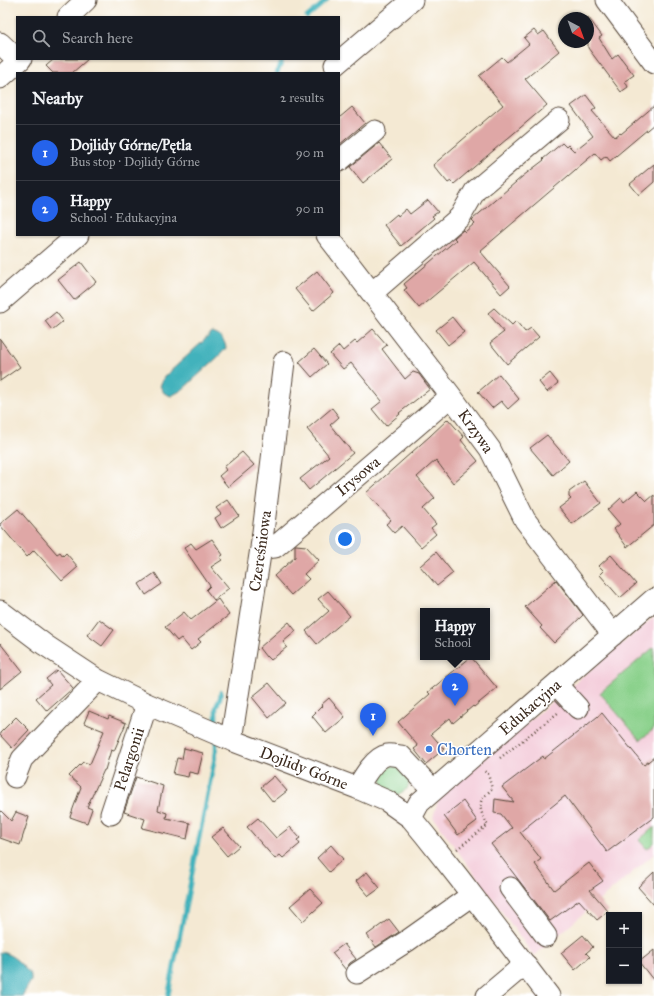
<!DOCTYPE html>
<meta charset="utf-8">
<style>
:root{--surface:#171b24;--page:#242831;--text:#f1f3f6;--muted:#9ea1a6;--line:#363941;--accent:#2563eb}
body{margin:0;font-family:"IM FELL Great Primer",serif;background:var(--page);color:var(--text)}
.controls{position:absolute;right:12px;bottom:12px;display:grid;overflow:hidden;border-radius:0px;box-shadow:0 1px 3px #0004}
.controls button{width:36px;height:36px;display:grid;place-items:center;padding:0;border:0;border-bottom:1px solid var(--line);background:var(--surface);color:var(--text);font:20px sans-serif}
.compass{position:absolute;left:558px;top:12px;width:36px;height:36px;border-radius:50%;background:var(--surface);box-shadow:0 1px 3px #0004;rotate:139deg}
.you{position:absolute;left:345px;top:539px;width:14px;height:14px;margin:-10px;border:3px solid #fff;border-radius:50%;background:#1a73e8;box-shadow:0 0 0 6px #1a73e833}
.badge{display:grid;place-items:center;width:26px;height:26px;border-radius:50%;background:var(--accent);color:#fff;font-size:13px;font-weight:700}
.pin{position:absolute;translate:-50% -33px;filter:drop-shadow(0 1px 2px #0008)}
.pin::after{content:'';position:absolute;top:21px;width:14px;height:12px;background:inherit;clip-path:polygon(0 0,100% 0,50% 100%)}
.popup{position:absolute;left:420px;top:608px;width:70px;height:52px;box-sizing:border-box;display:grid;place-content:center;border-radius:0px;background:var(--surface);filter:drop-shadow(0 1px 3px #0005);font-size:13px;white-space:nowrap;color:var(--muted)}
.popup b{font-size:15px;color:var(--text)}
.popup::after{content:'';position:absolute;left:50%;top:100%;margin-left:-8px;border:8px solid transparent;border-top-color:var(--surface)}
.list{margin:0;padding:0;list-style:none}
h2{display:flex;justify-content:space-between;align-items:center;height:52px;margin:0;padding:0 16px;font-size:17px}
h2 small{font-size:13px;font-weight:400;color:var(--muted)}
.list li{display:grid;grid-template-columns:26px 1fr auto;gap:12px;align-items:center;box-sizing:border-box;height:56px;padding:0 16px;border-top:1px solid var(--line)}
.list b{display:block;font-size:15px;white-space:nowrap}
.list p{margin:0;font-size:13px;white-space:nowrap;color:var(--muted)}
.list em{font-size:13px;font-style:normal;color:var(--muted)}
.icon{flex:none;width:22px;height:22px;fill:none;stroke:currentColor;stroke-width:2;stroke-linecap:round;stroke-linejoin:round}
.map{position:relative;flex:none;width:654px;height:996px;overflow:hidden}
.search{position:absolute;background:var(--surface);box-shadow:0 1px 3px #0004;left:16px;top:16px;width:324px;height:44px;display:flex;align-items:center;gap:10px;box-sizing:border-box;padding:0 14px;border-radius:0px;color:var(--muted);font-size:15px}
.panel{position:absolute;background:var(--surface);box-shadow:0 1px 3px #0004;left:16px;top:72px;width:324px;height:164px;border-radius:0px}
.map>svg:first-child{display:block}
.built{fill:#f4cfdc}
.green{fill:#8bd18c;stroke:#637e55}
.water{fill:#43b2bc;stroke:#3f6e6d}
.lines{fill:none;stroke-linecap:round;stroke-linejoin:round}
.stream{stroke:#43b2bc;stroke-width:4.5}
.building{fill:#dfa7a6}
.minor-casing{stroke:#574739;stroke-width:23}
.path{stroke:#574739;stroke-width:2.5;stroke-dasharray:1 3;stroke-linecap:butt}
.minor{stroke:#fff;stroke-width:21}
.shop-dot{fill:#3f7fe0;stroke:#fff;stroke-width:1.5}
.labels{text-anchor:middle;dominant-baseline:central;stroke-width:3;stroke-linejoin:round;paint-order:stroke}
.street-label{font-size:16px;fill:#3b2a1e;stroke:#fff}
.shop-label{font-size:16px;fill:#366cbe;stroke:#fff;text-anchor:start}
</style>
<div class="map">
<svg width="654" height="996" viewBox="0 0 654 996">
<rect width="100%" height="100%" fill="#fff"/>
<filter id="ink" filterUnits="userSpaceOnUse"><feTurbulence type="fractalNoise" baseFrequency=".025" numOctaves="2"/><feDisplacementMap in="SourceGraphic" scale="8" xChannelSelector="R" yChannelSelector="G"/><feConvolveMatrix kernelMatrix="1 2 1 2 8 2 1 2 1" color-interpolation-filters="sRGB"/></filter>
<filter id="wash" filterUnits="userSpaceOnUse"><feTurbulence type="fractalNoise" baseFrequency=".012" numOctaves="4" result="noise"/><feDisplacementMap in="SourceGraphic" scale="16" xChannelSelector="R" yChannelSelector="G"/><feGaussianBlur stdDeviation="0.9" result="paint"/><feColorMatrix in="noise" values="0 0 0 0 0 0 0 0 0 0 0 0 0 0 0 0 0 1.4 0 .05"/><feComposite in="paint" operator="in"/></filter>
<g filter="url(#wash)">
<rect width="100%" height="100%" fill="#f4e9d3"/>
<path class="built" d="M654 617V854L534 956 433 817 440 795Z"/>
<path class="green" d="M654 647V729L640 740 600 693Z
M394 765 405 768 411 778 407 789 397 795 386 792 381 781 384 770Z
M654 827V843L647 849 639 840Z"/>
<path class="water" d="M212 333C220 335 225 340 226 348L220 355 182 390 171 396 164 393 160 386 164 377Z
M0 952C14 954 22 965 31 975V981L22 996H0Z"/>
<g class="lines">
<path class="stream" d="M307 17 327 0
M277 73 283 59
M216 728V707L220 698 221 692
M168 996 216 752V739"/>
</g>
<g id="blocks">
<path class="building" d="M588 17 602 36 599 38 612 59 618 54 634 75 625 81 628 87 621 92 588 48Z
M534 30 538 35 544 31 559 51 525 79 547 105 454 184 451 181 448 183 433 165 503 105 479 76 502 57 507 62 529 44 524 38Z
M54 59H88L72 73H53L46 66Z
M586 95 596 108 592 111 615 137 620 133 621 134 654 106V124L610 161 606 156 601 160 595 153 480 251 510 286 501 294 474 262 419 308 404 290 407 288 404 284 456 240 454 238 463 230 465 232 475 223 472 220 473 219 523 176 544 160 543 159 562 143 566 147 568 145 574 151 593 136 571 106Z
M352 107 365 123 339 145V118Z
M379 143 392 159 363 183 350 167Z
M654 164V182L639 195 630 184Z
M428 200 438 212 432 216 434 218 401 246 384 225 397 214 398 216 406 209 410 214Z
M81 262 96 282 74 300 58 280Z
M317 271 334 293 313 311 295 289Z
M494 308 512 325 516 321 525 332 531 328 539 337 507 364 490 343 504 332 488 313Z
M56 312 63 321 52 330 45 321Z
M452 317 464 332 448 345 436 330Z
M373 329 387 345 382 349 405 379 413 372 419 374 430 389 399 413 400 414 386 426 372 409 382 401 351 363 343 369 330 354 339 346 343 351 355 341 357 343Z
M0 339 20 367 0 381Z
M314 349 327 364 312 377 299 362Z
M550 373 558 383 547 392 539 382Z
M499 374 519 399 508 409 501 401 492 408 478 392Z
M332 408 339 417 330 425 353 453 309 490 300 479 329 456 307 429Z
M448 419 464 437 461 440 478 461 453 483 436 460 417 477 435 498 423 509 436 524 431 528 436 534 421 547 402 526 394 533 386 524 391 520 366 493 430 436Z
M547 435 569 461 553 475 530 448Z
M242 452 254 465 228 487 219 476 226 470 224 467Z
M584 481 601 503 572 524 559 508 571 499 569 497V492Z
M637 491 647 501 654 495V525L627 547 614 529 620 524 608 510 621 498 624 502Z
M228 500 239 516 221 528 215 518 221 514 216 508Z
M18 509 57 554 60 552 63 556 66 553 78 567 62 581 34 550 27 557 0 525V524Z
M212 539 223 555 220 557 222 560 211 567 229 588 214 600 206 590 210 586 184 548 191 543 196 549Z
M295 545H296L306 546 319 560 304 574 309 579 291 595 274 576 295 557Z
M436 552 453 573 437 586 420 566Z
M611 555 636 584 620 598 600 575 604 571 599 566Z
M155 573 162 584 146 595 139 584Z
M556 580 583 615 554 643 540 628 542 626 525 607Z
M328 591 350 616 317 644 306 631 329 611 318 599Z
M218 599 229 615 198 639 201 642 191 650 181 638 177 641 165 627 184 612 191 620Z
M99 619 114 630 102 646 87 635Z
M289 622 296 631 283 642 287 647 271 660 267 656 266 657 259 648Z
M0 643 22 671 0 689Z
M471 657 497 688 474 707 473 706 453 723 450 718 431 734 444 749 426 764 414 749 418 746 398 722 430 694 428 692Z
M57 670 73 688 47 711 36 698 51 685 46 679Z
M269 683 286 703 269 718 252 697Z
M329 698 345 717 326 733 312 716 322 706 321 705Z
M89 711 108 719 109 716 126 723 114 751 111 750 105 770H104L87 807 92 809 87 823 70 817 81 787 69 776 83 762 90 764 104 731 84 723Z
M602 713 644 765 654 757V817L607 852 565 796 520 832 541 859 535 864 554 890 589 863 603 881 590 890 608 911 597 920 579 900 550 921 491 844 512 828 501 814 494 813 495 799 514 802 502 787 543 756 544 759Z
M16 717 29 730 12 748 0 735V733Z
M184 748 203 753 198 774 189 772 188 777 173 774 177 758 182 759Z
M274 776 287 791 273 802 261 787Z
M136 777 163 786 158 810 167 813 166 818 190 823 187 839 142 828 145 819 124 812Z
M463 801 477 821 458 835 444 816Z
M0 810 11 821 16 812 29 817 20 845 0 838Z
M258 818 276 838 290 827 300 838 297 840 300 844 283 858 280 855 275 859 247 827Z
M223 828 239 846 227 856 211 837Z
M331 845 343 859 329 872 317 858Z
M367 872 380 888 369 896 356 881Z
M654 872V905L638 887Z
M310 889 323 903 303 921 290 906Z
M389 919 399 932 376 947 367 935Z
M583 935 593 947 586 953 590 957 575 970 561 953Z
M344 944 356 959 350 963 347 967 346 970 332 953Z
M654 950V981L639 962Z"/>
</g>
</g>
<g filter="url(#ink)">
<use href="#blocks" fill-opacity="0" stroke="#574739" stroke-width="1"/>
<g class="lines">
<g class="minor-casing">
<path id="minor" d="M607 0 654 63
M68 17 86 0
M0 43 17 59
M335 65 412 0
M0 78 21 59
M339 161 375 131
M327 235 451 396 490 449 525 520 613 635
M372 293 460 217 475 191 559 120
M0 302 78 235
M261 548 275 547 451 396
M0 611 45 645 98 680 147 704 231 740 357 788 387 801 411 818 425 835 459 878 549 996
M556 684 578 708
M231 740 261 548 284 362
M15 777 22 759 98 680
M357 788C363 778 375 757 387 755 391 754 397 756 401 756L433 790
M111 814 147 704
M411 818 419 803 654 599
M510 888 546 936
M357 973 407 941 472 895
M487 996 525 964"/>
</g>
<path class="path" d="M500 758 559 712
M457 849 488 825C483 817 478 808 482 799 484 796 489 792 492 789L488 774 484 771"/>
<use href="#minor" class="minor"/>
</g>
</g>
<circle class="shop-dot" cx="429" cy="749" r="4"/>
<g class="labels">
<g class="street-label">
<text transform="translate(476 431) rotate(55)">Krzywa</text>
<text transform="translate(358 476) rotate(-40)">Irysowa</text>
<text transform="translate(260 551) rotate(-82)">Czereśniowa</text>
<text transform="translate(530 707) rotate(-41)">Edukacyjna</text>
<text transform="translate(129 759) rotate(-72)">Pelargonii</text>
<text transform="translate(304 768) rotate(21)">Dojlidy Górne</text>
</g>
<g class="shop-label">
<text x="437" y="749">Chorten</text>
</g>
</g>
</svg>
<div class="controls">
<button>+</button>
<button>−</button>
</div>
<svg class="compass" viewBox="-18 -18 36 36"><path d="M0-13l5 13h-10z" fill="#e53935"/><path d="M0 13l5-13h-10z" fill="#9ea1a6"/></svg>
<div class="you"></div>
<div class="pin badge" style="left:373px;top:736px">1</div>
<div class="pin badge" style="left:455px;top:706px">2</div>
<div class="popup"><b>Happy</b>School</div>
<div class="search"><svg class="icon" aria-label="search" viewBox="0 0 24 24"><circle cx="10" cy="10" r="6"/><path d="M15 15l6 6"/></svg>Search here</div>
<section class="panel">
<h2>Nearby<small>2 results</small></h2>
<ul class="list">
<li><span class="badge">1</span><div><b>Dojlidy Górne/Pętla</b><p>Bus stop · Dojlidy Górne</p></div><em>90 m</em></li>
<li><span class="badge">2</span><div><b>Happy</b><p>School · Edukacyjna</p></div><em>90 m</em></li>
</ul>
</section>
</div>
